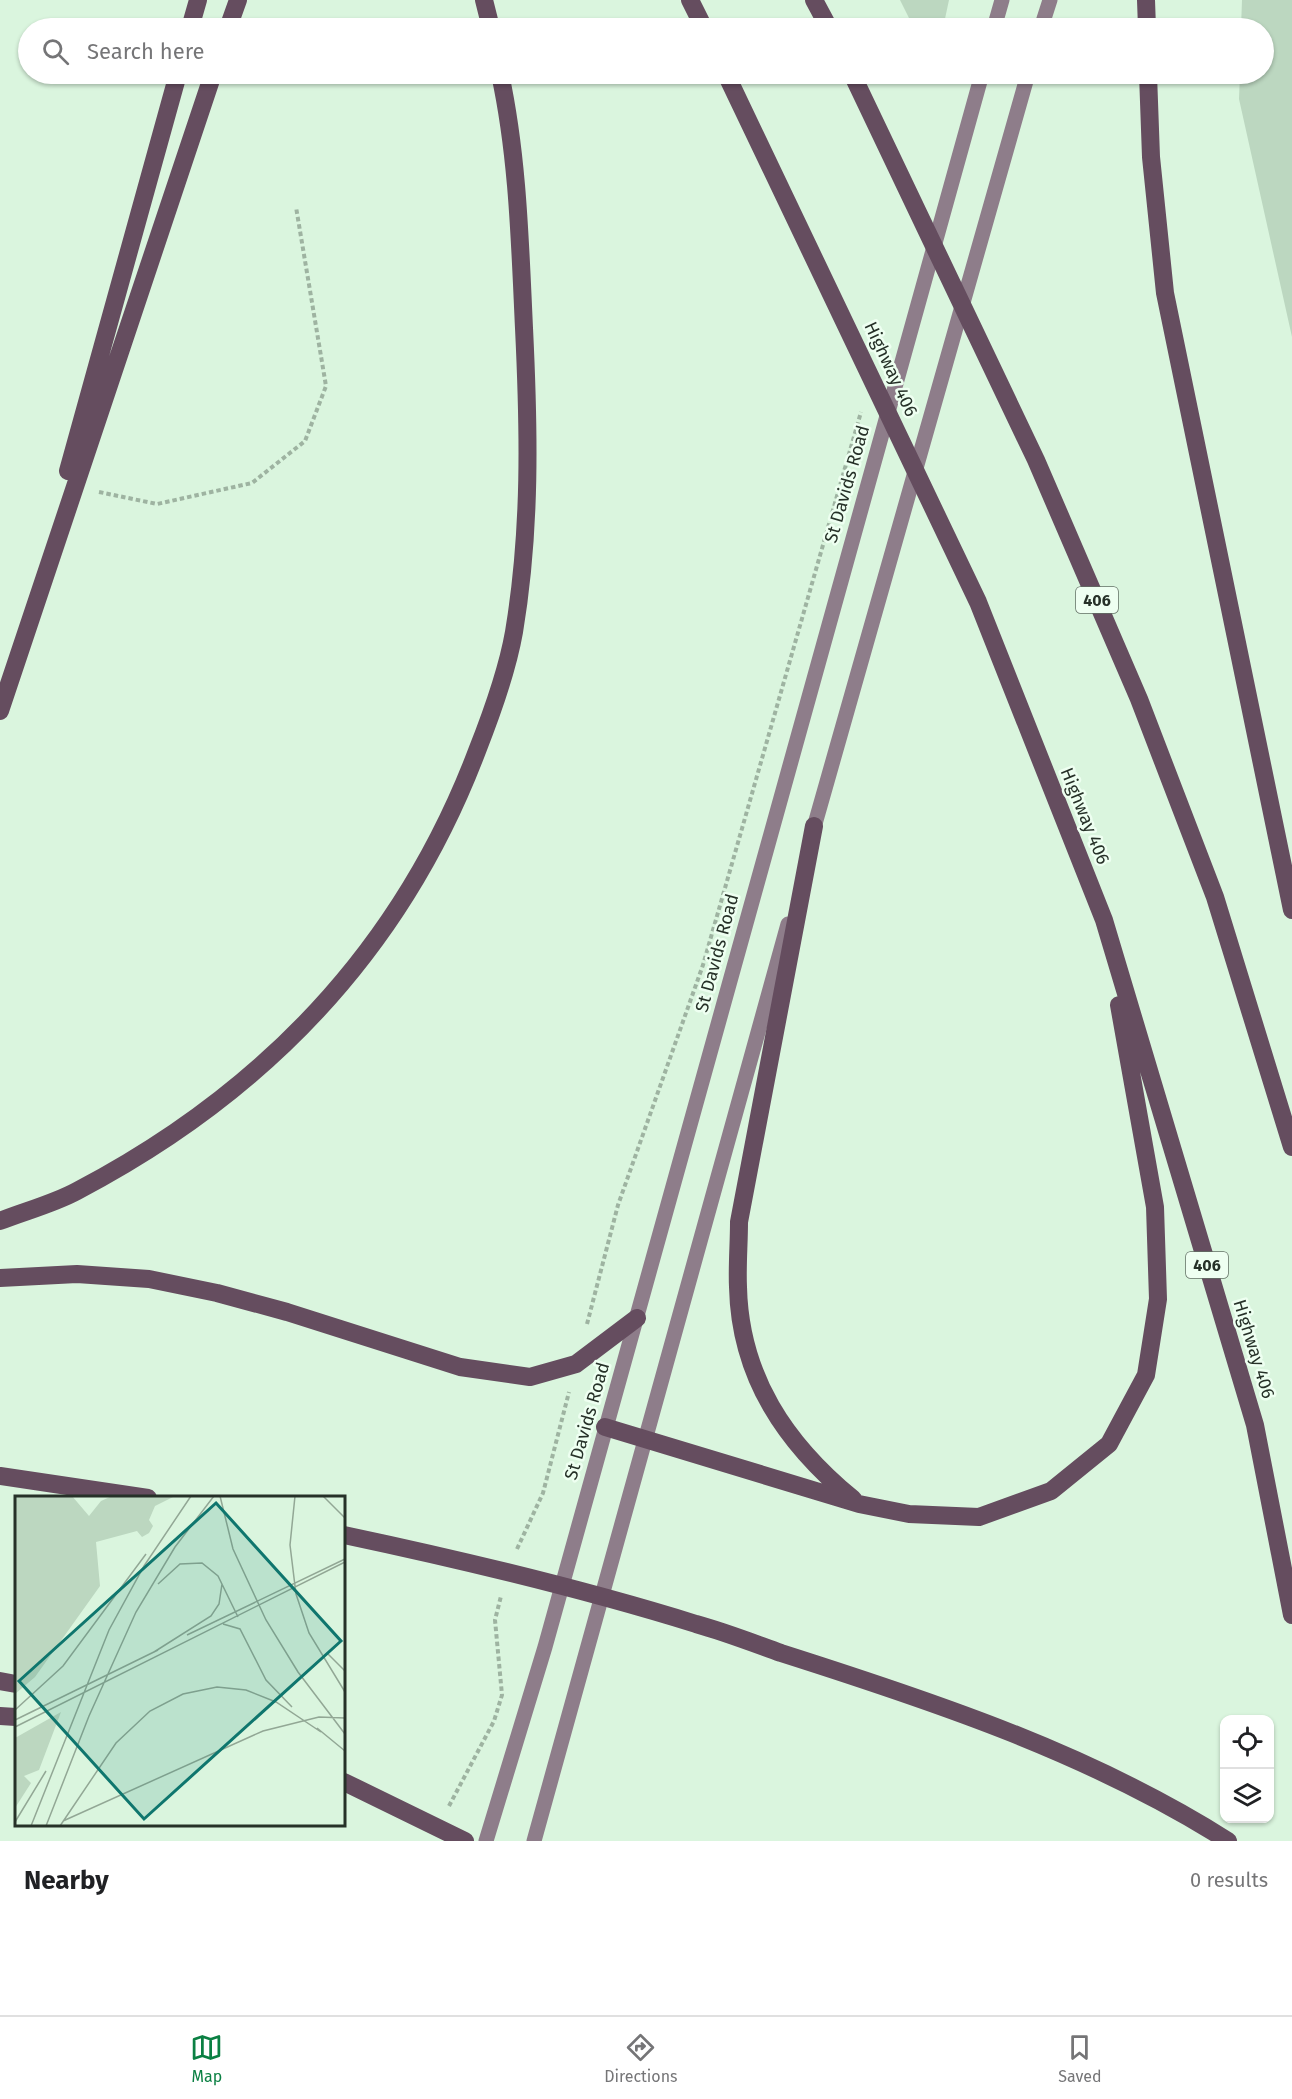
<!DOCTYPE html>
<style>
:root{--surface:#fff;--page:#f2f2f2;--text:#202124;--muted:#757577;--line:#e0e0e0;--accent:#0b8043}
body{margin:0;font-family:"Fira Sans",sans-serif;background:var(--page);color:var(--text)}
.controls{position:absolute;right:18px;bottom:18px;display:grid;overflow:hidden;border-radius:12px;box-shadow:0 2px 4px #0004}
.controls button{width:54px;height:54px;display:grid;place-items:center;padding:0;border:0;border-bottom:2px solid var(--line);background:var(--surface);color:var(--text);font:30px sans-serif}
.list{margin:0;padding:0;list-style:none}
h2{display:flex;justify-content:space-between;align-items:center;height:78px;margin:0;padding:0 24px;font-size:26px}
h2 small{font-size:20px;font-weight:400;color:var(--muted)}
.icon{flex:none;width:33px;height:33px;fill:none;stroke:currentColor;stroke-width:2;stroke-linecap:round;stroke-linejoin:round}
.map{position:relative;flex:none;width:1292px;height:1841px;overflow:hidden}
.search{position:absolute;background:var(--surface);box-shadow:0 2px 4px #0004;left:18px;right:18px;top:18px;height:66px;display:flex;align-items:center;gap:15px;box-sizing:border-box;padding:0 21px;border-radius:33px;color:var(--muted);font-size:22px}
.sheet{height:174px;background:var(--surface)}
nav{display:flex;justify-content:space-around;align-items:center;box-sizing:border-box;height:84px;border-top:2px solid var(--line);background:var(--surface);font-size:16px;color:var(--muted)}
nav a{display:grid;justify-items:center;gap:3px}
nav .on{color:var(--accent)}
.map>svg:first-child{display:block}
.green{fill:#bcd7c0}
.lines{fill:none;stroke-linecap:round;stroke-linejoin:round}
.path{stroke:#9eb3a1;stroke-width:4;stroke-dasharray:4.5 3;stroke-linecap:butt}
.secondary{stroke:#8e7d8a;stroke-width:15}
.highway{stroke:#654d5f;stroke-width:18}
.labels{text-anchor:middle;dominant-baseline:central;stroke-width:5;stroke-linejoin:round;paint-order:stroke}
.shield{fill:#eefff1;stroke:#626f64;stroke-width:1.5}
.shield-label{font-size:16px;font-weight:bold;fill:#263128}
.street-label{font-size:18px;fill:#263128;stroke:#eefff1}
.inset-road{fill:none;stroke:#92a795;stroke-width:1.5}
.view{fill:#0f766e;fill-opacity:0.15;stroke:#0f766e;stroke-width:3}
.inset-edge{fill:none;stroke:#263128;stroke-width:3}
</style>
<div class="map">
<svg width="1292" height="1841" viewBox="0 0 1292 1841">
<rect width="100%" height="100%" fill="#daf5de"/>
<path class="green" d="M900 0H949L943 28H914Z
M1242 0H1292V337L1239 99 1240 74H1264V28H1241Z"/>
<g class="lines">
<path class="path" d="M99 492 157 504 252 483 305 441 326 386 296 207
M587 1324 618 1205 703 965 861 412
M517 1549 543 1493 569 1392
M449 1806 494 1721 502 1695 495 1620 501 1596"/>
<path class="secondary" d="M994 28 1002 0
M1041 28 1050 0
M811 838 1028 74
M486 1841 545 1647 982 74
M534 1841 788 924"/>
<path class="highway" d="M484 0 491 28
M690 0 704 28
M814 0 829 28
M1146 0 1147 28
M190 28 198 0
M228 28 238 0
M726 74 978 602 1104 920 1255 1425 1292 1615
M852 74 1036 460 1139 699 1215 897 1292 1147
M1148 74 1151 157 1165 293 1292 910
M68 471 178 74
M0 711 213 74
M814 826 739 1222C739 1244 737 1266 738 1287 740 1377 786 1444 853 1499
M0 1221C25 1211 53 1204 77 1191 264 1093 402 949 477 751 492 713 507 672 514 632 531 530 529 431 524 328 520 244 518 157 500 74
M0 1278 77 1274 149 1279 217 1293 287 1312 460 1367 530 1377 576 1364 637 1318
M605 1427 859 1504 909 1514 979 1517 1051 1491 1109 1444 1146 1375 1158 1299 1155 1207 1119 1005
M0 1476 148 1498
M344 1535C462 1560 580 1588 696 1624 725 1632 753 1643 781 1653 935 1702 1091 1754 1228 1841
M0 1681 16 1684
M0 1716 16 1717
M344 1782 465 1841"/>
</g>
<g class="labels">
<g class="shield">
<rect x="1076" y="587" width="42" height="26" rx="4.5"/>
<rect x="1186" y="1252" width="42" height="26" rx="4.5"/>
</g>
<g class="shield-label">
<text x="1097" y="600">406</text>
<text x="1207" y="1265">406</text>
</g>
<g class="street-label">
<text transform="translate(891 369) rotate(65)">Highway 406</text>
<text transform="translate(847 484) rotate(-74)">St Davids Road</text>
<text transform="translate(1085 816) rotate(68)">Highway 406</text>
<text transform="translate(717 953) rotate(-75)">St Davids Road</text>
<text transform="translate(1254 1349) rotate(73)">Highway 406</text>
<text transform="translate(587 1421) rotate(-74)">St Davids Road</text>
</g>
</g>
<g transform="translate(15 1496)">
<rect width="330" height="330" fill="#daf5de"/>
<path d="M0 0H57L74 20 86 5 97 0H160L140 10 134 24 138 30 134 37 127 41 122 35 81 46 85 90 20 181 0 198ZM46 216 24 274 9 280 16 287 0 312V242Z" fill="#bcd7c0"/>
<path class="inset-road" d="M205 0 218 53 251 124 283 176 330 238M280 0 275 49 281 98 294 137 330 196M308 0 330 22M143 88 165 68 187 67 203 80 223 121M208 128 225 133 251 184 277 211M172 139 330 63M139 156 196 120 204 108 207 88M312 157 330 175M0 214 48 170 131 58M0 224 143 154M0 231 330 66M302 232 330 255M48 325 248 235 304 221 330 222M0 326 31 275M16 330 94 134 129 70 176 0M31 330 74 220 121 116 160 51 199 0M45 330 101 247 135 215 168 198 202 191 231 194 261 206 306 236"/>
<path class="view" d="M201 7 326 145 129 323 4 185Z"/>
<rect width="330" height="330" class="inset-edge"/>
</g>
</svg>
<div class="controls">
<button><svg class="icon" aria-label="locate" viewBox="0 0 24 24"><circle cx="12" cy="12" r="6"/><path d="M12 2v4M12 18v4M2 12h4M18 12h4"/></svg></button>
<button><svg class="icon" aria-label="layers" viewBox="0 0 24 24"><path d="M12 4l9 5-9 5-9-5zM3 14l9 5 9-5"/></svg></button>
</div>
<div class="search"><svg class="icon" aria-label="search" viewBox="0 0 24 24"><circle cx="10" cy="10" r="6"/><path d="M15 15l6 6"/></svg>Search here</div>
</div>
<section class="sheet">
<h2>Nearby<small>0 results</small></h2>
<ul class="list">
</ul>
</section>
<nav>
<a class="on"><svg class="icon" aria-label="map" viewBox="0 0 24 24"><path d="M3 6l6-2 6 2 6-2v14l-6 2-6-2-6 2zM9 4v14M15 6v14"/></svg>Map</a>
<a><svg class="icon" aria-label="directions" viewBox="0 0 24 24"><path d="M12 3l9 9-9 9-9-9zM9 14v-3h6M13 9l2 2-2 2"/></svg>Directions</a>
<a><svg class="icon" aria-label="saved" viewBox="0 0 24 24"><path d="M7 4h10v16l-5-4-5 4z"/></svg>Saved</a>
</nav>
